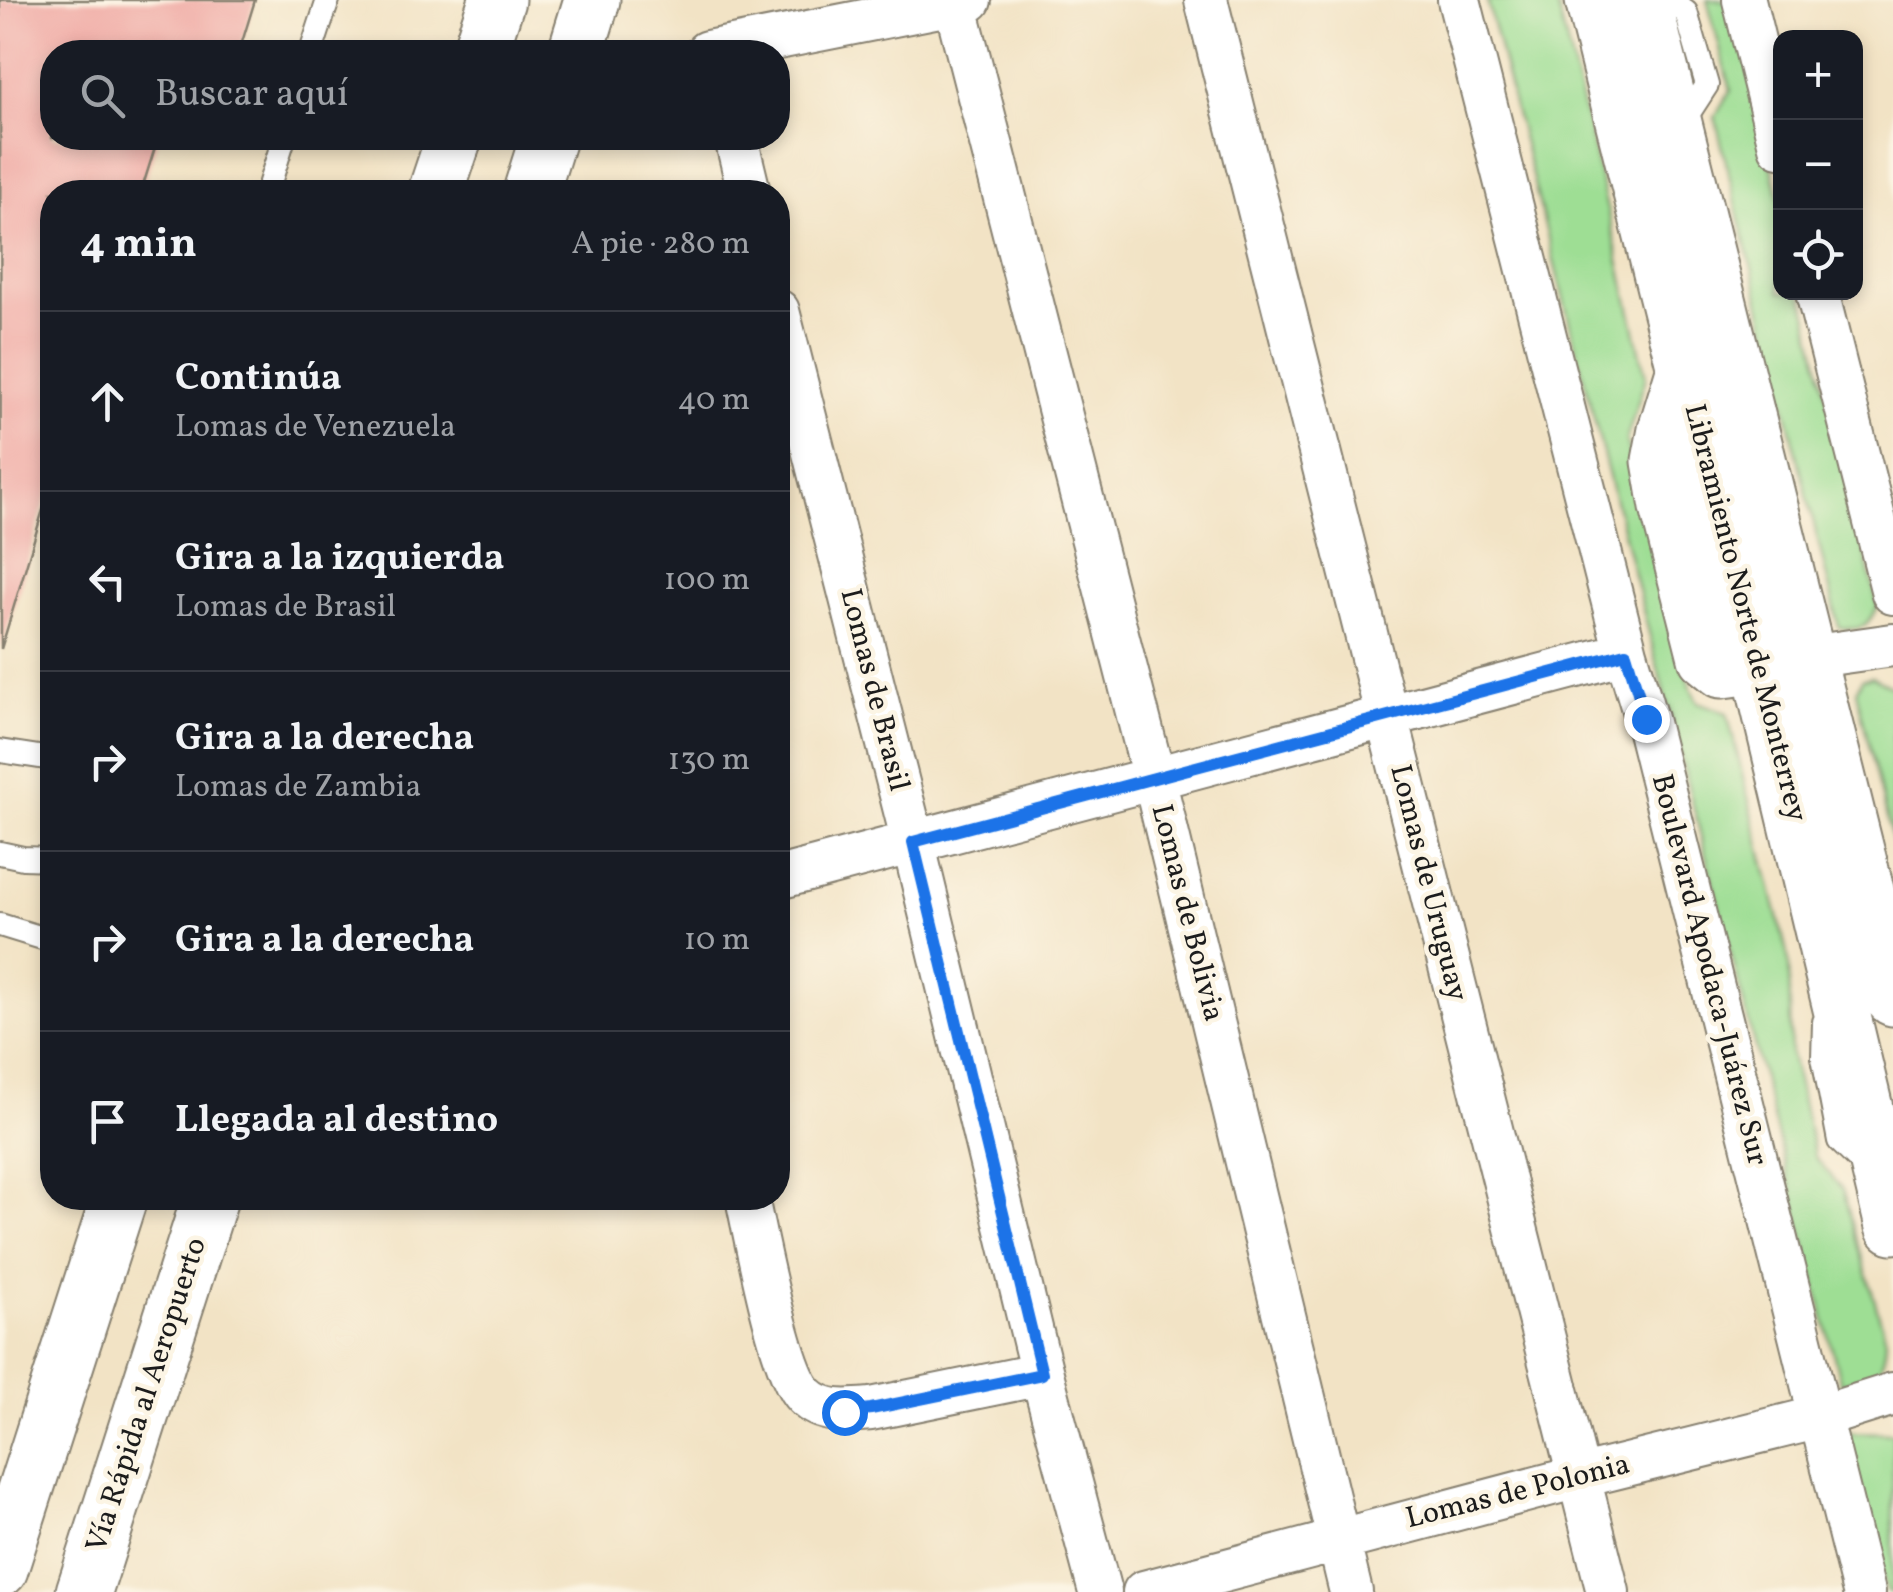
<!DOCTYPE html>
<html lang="es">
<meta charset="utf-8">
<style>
:root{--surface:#171b24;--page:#242831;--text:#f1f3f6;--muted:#9ea1a6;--line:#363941}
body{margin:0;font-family:Vollkorn,serif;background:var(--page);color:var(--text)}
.controls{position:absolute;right:30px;top:30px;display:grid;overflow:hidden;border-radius:20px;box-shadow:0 5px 15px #0003}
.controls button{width:90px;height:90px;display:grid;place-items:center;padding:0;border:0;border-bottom:2px solid var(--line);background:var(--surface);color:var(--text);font:50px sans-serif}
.stop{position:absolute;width:30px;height:30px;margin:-22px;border:8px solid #1a73e8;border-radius:50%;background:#fff}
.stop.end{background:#1a73e8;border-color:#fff;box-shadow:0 2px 10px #0008}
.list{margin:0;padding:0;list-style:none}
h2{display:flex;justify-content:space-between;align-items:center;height:130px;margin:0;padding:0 40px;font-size:42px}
h2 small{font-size:32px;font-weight:400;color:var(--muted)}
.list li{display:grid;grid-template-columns:65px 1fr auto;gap:30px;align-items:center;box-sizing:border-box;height:180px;padding:0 40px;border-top:2px solid var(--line)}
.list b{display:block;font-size:38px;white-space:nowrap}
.list p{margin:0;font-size:32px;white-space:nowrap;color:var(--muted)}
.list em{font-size:32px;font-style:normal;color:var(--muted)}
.icon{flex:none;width:55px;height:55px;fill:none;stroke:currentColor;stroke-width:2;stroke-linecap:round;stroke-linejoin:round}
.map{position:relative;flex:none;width:1893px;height:1592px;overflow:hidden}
.search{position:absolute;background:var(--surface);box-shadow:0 5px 15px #0003;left:40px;top:40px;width:750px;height:110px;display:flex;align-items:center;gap:25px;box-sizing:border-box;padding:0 35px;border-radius:40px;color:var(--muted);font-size:38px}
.panel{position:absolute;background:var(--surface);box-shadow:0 5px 15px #0003;left:40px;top:180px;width:750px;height:1030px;border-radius:40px}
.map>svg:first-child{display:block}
.park{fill:#9ede94;stroke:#5d7d58;stroke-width:2.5}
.building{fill:#f0aaa5}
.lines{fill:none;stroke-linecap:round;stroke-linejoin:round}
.service-casing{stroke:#878070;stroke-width:26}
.minor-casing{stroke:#878070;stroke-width:46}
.primary-casing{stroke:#878070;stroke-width:59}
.motorway-casing{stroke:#878070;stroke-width:59}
.service{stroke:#fff;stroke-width:22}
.minor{stroke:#fff;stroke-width:42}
.primary{stroke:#fff;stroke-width:55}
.motorway{stroke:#fff;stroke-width:55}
.route{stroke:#1a73e8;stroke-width:12}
.labels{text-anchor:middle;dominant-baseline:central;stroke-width:9;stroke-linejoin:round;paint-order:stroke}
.street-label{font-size:30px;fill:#1c1c1c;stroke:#fcf5e5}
</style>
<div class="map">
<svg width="1893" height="1592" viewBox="0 0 1893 1592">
<rect width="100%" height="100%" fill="#fcf5e5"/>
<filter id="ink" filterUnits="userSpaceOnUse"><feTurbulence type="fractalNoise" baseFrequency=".01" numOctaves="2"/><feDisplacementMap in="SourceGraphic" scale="20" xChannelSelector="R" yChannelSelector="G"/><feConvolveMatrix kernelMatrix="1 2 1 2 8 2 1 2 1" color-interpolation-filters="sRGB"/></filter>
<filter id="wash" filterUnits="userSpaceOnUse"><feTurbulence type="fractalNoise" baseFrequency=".0048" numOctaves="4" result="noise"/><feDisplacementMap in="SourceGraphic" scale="40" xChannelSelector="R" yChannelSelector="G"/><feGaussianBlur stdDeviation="2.25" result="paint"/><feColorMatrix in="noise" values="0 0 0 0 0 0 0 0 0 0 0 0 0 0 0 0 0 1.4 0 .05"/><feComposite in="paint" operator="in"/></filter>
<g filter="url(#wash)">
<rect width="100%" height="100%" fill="#f2e3c5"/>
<path class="park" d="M1487 0H1556L1589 131 1646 377 1626 441 1691 689 1698 702 1727 713 1789 961 1791 1055 1815 1157 1842 1189 1886 1339C1884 1378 1874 1373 1841 1384Z
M1707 0H1733L1780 202V292L1802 293 1878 606C1866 626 1864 632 1839 627L1715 117 1731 90Z
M1872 677 1893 687V843L1856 691 1862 679Z
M1846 1432 1893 1433V1592H1887Z"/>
<g id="blocks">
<path class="building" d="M0 0H255L239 52H52V138H158L141 192H52V480L1 649Z"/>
</g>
</g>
<g filter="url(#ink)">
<use href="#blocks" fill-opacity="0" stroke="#878070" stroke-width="2.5"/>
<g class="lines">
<g class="service-casing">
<path id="service" d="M1666 0 1686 12 1707 85 1681 125
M311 52 328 0
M267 192 284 138
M0 751 52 759
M0 853 23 858 52 859
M0 925 52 941
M1824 1022 1823 1057 1839 1141 1866 1167"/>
</g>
<g class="minor-casing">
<path id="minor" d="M1206 0 1608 1592
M1459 0 1626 653 1646 719 1864 1592
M1744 0 1780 146
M955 3 1154 778 1351 1592
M707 52 970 0
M736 138 749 192
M1817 292 1893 593
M778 311 913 842 1042 1374 1100 1592
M1780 661 1893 645
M778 878 1626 653
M747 1198C756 1238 780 1372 805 1396 823 1414 848 1411 871 1409L1042 1374
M1144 1592 1578 1477 1820 1417 1893 1394"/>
</g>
<g class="primary-casing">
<path id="primary" d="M1593 0 1759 665 1893 1226
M1643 0 1893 998
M1684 371 1666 430 1660 461 1668 507 1706 657 1722 670C1746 667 1774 666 1788 645"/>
</g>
<g class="motorway-casing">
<path id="motorway" d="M480 52 497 0
M576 52 592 0
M436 192 454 138
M531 192 548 138
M0 1569 119 1198
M84 1592 210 1198"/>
</g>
<use href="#service" class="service"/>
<use href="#minor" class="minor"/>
<use href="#primary" class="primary"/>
<use href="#motorway" class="motorway"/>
</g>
</g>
<g class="lines" filter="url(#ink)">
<path class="route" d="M844 1412 871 1409 1042 1374 913 842 1626 653 1646 719"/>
</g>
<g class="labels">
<g class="street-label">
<text transform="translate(1745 613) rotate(76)">Libramiento Norte de Monterrey</text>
<text transform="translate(874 690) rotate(76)">Lomas de Brasil</text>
<text transform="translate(1428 883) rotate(76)">Lomas de Uruguay</text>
<text transform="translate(1187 913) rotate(76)">Lomas de Bolivia</text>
<text transform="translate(1709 970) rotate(76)">Boulevard Apodaca-Juárez Sur</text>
<text transform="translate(147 1395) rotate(-72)">Vía Rápida al Aeropuerto</text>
<text transform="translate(1518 1492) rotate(-14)">Lomas de Polonia</text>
</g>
</g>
</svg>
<div class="controls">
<button>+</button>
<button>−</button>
<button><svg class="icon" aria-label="locate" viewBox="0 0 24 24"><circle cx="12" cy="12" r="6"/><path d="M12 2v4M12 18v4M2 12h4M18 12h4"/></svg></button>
</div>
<div class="stop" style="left:844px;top:1412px"></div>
<div class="stop end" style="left:1646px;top:719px"></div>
<div class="search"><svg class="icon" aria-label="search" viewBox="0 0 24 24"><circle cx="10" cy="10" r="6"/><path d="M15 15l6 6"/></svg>Buscar aquí</div>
<section class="panel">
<h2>4 min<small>A pie · 280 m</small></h2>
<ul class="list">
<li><svg class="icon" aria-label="ahead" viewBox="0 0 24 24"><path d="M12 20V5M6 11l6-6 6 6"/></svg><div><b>Continúa</b><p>Lomas de Venezuela</p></div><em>40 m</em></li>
<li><svg class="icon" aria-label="left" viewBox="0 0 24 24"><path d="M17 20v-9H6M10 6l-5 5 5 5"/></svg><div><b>Gira a la izquierda</b><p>Lomas de Brasil</p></div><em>100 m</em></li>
<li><svg class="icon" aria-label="right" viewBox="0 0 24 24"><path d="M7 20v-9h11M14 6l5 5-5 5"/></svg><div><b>Gira a la derecha</b><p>Lomas de Zambia</p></div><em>130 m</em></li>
<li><svg class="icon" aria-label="right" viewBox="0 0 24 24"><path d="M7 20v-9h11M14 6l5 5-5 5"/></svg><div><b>Gira a la derecha</b></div><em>10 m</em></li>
<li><svg class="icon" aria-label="arrive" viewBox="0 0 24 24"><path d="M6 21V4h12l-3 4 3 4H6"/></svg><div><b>Llegada al destino</b></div></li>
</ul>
</section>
</div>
